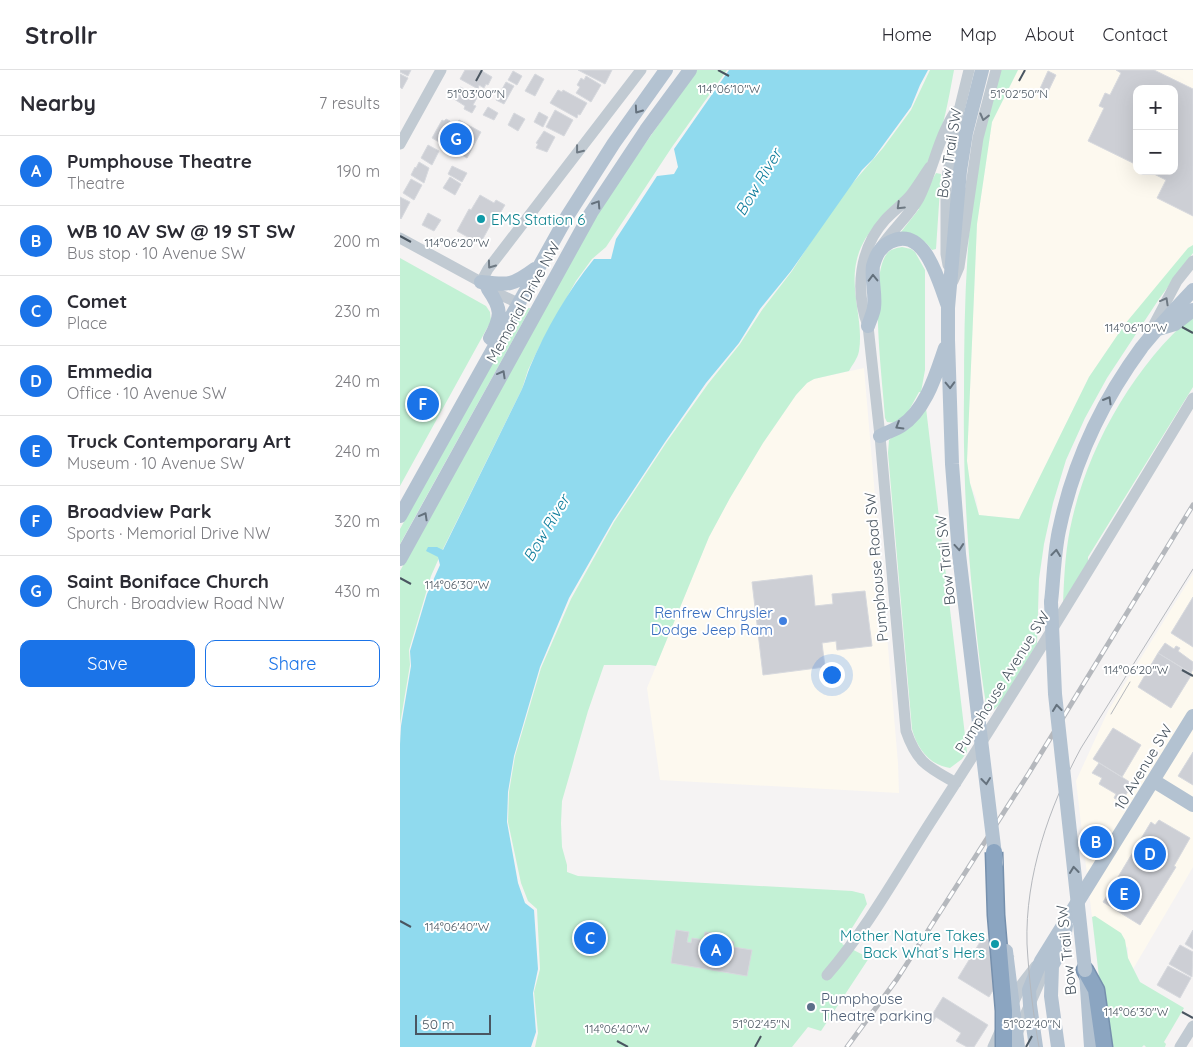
<!DOCTYPE html>
<meta charset="utf-8">
<style>
:root{--surface:#fff;--page:#f7f7f7;--text:#2b2b33;--muted:#7c7c81;--line:#e1e1e2;--accent:#1a73e8}
body{margin:0;font-family:Quicksand,sans-serif;background:var(--page);color:var(--text)}
.controls{position:absolute;right:15px;top:15px;display:grid;overflow:hidden;border-radius:10px;box-shadow:0 5px 20px #0002}
.controls button{width:45px;height:45px;display:grid;place-items:center;padding:0;border:0;border-bottom:1px solid var(--line);background:var(--surface);color:var(--text);font:25px sans-serif}
.scale{position:absolute;left:15px;bottom:12px;width:76px;box-sizing:border-box;padding-left:5px;border:2px solid #4a5661;border-top:0;font-size:14px;line-height:18px;white-space:nowrap;color:#4a5661;-webkit-text-stroke:4px #fff;paint-order:stroke}
.you{position:absolute;left:431px;top:604px;width:18px;height:18px;margin:-12px;border:4px solid #fff;border-radius:50%;background:#1a73e8;box-shadow:0 0 0 8px #1a73e833}
.badge{display:grid;place-items:center;width:32px;height:32px;border-radius:50%;background:var(--accent);color:#fff;font-size:16px;font-weight:700}
.pin{position:absolute;translate:-50% -50%;border:2px solid #fff;box-shadow:0 1px 5px #0006}
.list{margin:0;padding:0;list-style:none}
h2{display:flex;justify-content:space-between;align-items:center;height:65px;margin:0;padding:0 20px;font-size:21px}
h2 small{font-size:16px;font-weight:400;color:var(--muted)}
.list li{display:grid;grid-template-columns:32px 1fr auto;gap:15px;align-items:center;box-sizing:border-box;height:70px;padding:0 20px;border-top:1px solid var(--line)}
.list b{display:block;font-size:19px;white-space:nowrap}
.list p{margin:0;font-size:16px;white-space:nowrap;color:var(--muted)}
.list em{font-size:16px;font-style:normal;color:var(--muted)}
.actions{display:flex;gap:10px;padding:15px 20px}
.actions a{flex:1;padding:11px 0;border:1px solid var(--accent);border-radius:10px;text-align:center;font-size:18px;color:var(--accent)}
.actions .main{background:var(--accent);color:#fff}
.map{position:relative;flex:none;width:793px;height:977px;overflow:hidden}
header{display:flex;align-items:center;gap:30px;box-sizing:border-box;height:70px;padding:0 25px;background:var(--surface);border-bottom:1px solid var(--line)}
header strong{font-size:24px}
nav{display:flex;gap:28px;margin-inline-start:auto;font-size:18px}
main{display:flex}
aside{flex:1;background:var(--surface)}
.map>svg:first-child{display:block}
.commercial{fill:#fdf9ef;fill-rule:evenodd}
.green{fill:#c3f1d5}
.water{fill:#90daee}
.building{fill:#cdcfd5;stroke:#d7d9de}
.lines{fill:none;stroke-linecap:round;stroke-linejoin:round}
.highway-casing{stroke:#7690ad;stroke-width:19}
.minor{stroke:#c1cad2;stroke-width:11}
.major{stroke:#b3c2d1;stroke-width:14}
.highway{stroke:#8ba5c1;stroke-width:16}
.tram{stroke:#b5b8bd;stroke-width:1}
.rail-casing{stroke:#b5b8bd;stroke-width:5}
.rail{stroke:#fff;stroke-width:3;stroke-dasharray:9;stroke-linecap:butt}
.highway-bridge-casing{stroke:#7690ad;stroke-width:19;stroke-linecap:butt}
.major-bridge{stroke:#b3c2d1;stroke-width:14}
.highway-bridge{stroke:#8ba5c1;stroke-width:16}
.oneway{stroke:#64717d}
.oneway2{stroke:#6e7983}
.ticks{fill:none;stroke:#4a5661;stroke-width:2}
.culture-dot{fill:#0f9aa8;stroke:#fff;stroke-width:2}
.shop-dot{fill:#3f7fe0;stroke:#fff;stroke-width:2}
.service-dot{fill:#5c6f8a;stroke:#fff;stroke-width:2}
.labels{text-anchor:middle;dominant-baseline:central;stroke-width:4;stroke-linejoin:round;paint-order:stroke}
.street-label{font-size:15px;fill:#4a5661;stroke:#fff}
.culture-label{font-size:15px;fill:#0d838f;stroke:#fff;text-anchor:start}
.shop-label{font-size:15px;fill:#366cbe;stroke:#fff;text-anchor:end}
.service-label{font-size:15px;fill:#4e5e75;stroke:#fff;text-anchor:start}
.water-label{font-size:16px;font-style:italic;fill:#0c7c9b;stroke:#fff}
.ticks-label{font-size:12px;text-anchor:middle;fill:#4a5661;stroke:#fff;stroke-width:4;stroke-linejoin:round;paint-order:stroke}
</style>
<header>
<strong>Strollr</strong>
<nav><a>Home</a><a>Map</a><a>About</a><a>Contact</a></nav>
</header>
<main>
<aside>
<h2>Nearby<small>7 results</small></h2>
<ul class="list">
<li><span class="badge">A</span><div><b>Pumphouse Theatre</b><p>Theatre</p></div><em>190 m</em></li>
<li><span class="badge">B</span><div><b>WB 10 AV SW @ 19 ST SW</b><p>Bus stop · 10 Avenue SW</p></div><em>200 m</em></li>
<li><span class="badge">C</span><div><b>Comet</b><p>Place</p></div><em>230 m</em></li>
<li><span class="badge">D</span><div><b>Emmedia</b><p>Office · 10 Avenue SW</p></div><em>240 m</em></li>
<li><span class="badge">E</span><div><b>Truck Contemporary Art</b><p>Museum · 10 Avenue SW</p></div><em>240 m</em></li>
<li><span class="badge">F</span><div><b>Broadview Park</b><p>Sports · Memorial Drive NW</p></div><em>320 m</em></li>
<li><span class="badge">G</span><div><b>Saint Boniface Church</b><p>Church · Broadview Road NW</p></div><em>430 m</em></li>
</ul>
<div class="actions"><a class="main">Save</a><a>Share</a></div>
</aside>
<div class="map">
<svg width="793" height="977" viewBox="0 0 793 977">
<rect width="100%" height="100%" fill="#f5f3f3"/>
<path class="commercial" d="M618 0H793V175L725 254 689 307 619 449 579 445 576 428 570 413 567 391 577 154 592 52ZM737 19H774V101H737Z
M464 298 498 693 499 723 260 710 247 618 309 467 330 428 363 373 396 325 407 313 414 309Z
M793 504V797L733 899 728 888V878L695 846 692 847 676 711 708 641Z"/>
<path class="green" d="M297 0H327L272 77 206 177 192 189 176 211 140 275 128 300 122 319 43 479 31 506 9 580 10 595 0 654V501L194 150 228 98Z
M530 0H554C548 31 543 68 526 95 520 106 512 117 504 126 485 146 464 161 457 189 449 220 464 250 459 281 458 288 452 295 449 301L414 309 407 313 396 325 363 373 330 428 309 467 256 596 250 595H204L188 641 162 731 161 753 162 777 167 795V802L178 806 452 821 464 824 467 834 442 874 469 888 421 961 408 957 392 977H135L138 963 134 922 140 899 137 839 128 831 121 813 108 752 109 722 115 686 141 598 171 529 214 452 266 373 308 314 340 274 362 240 392 201 438 130 483 78 511 40Z
M601 0H618L592 52 577 154 567 391 570 413 579 445 619 449 689 307 725 254 788 178 793 175V183L759 229 707 308 685 348 666 390 653 433 644 474 639 509 637 574 600 634 588 645C581 607 577 568 573 529 566 461 563 394 564 325 564 256 565 187 574 118 579 78 590 39 601 0Z
M536 103 541 104 536 179 532 180C524 168 514 166 501 162L519 139 517 138Z
M502 177 511 179 515 182 525 200V300L521 322H519L508 342 496 353 487 352 485 348C483 314 469 210 486 185 490 179 496 178 502 177Z
M0 188 86 236 90 242 91 251 0 416Z
M130 238V239L0 474V459L122 239Z
M793 245V317L688 487V493L663 535C664 510 665 484 670 459 686 380 732 298 793 245Z
M526 338 567 682 562 689 550 698C529 695 517 678 512 659L488 383 489 370Z
M695 846 721 863 725 870 728 888 740 912 784 938 764 972 766 974 765 977H746L744 975 742 977H709L703 941 692 847Z"/>
<path class="water" d="M329 0H528L520 15 511 37 473 89 462 100 391 201 360 239 339 273 306 313 265 372 213 451 169 528 140 597 114 686 108 722 107 752 118 813 125 833 134 840 138 899 133 923 136 962 131 977H0V674L1 656 11 596 10 581 27 524 40 495 38 487 26 481 28 477H37L43 480 122 319C125 312 127 304 130 297 146 259 168 221 194 189H211L216 169 257 106 274 104 278 97 274 79Z"/>
<path class="building" d="M0 0H11L8 6 0 2Z
M65 0H83L82 1 92 7 88 15 86 14 84 18 79 15 78 19 60 9Z
M178 0H212L205 14Z
M716 0H754L793 19V146L757 128 766 110 748 101H774V19H737V95L688 71 704 38 699 36 705 23 710 25 721 3Z
M113 1 122 6 117 15 108 10Z
M648 1 656 5 646 26 638 23Z
M0 4 8 8 2 19 0 17Z
M135 4 144 9 135 26 125 21Z
M186 6 201 15 191 32 176 23 180 17 177 15 181 8 184 10Z
M106 12 114 16 104 34 96 30Z
M60 17 78 26 73 35 76 36 72 43 64 39 65 36 54 29Z
M158 20 162 22 163 20 187 33 180 45 178 44 177 48 150 33Z
M88 37 98 43 94 50 83 45Z
M155 40 173 50 164 66 146 57Z
M139 42 148 47 143 57 134 52Z
M114 43 125 49 118 61 108 55Z
M46 49 50 51 49 53 55 57 59 50 81 62 67 88 32 68 42 50 44 51Z
M144 61 155 67 147 82 136 78 138 74 136 73Z
M28 75 39 81 32 95 21 88Z
M19 92 29 98 24 113 11 105 15 97 16 98Z
M52 96 67 103 62 112 48 104Z
M50 107 61 114 55 125 43 118Z
M11 109 22 115 14 130 3 123Z
M80 125 94 133 96 130 105 135 93 155 91 154 80 174 57 161 69 139 71 140Z
M0 127 10 132 1 149 0 148Z
M28 143 41 150 34 161 22 155Z
M412 505 415 536 433 534 432 524 465 521 472 576 437 580 436 571 422 573 425 597 363 605 352 512Z
M793 527V577L771 563Z
M765 573 774 579 776 576 780 578 778 581 793 592V599L791 603 758 583Z
M758 583 792 604 771 638 738 617Z
M713 658 741 675 722 707 693 689Z
M793 682V715L778 706Z
M699 693 733 714 721 732 714 728 716 724 699 714 702 708 692 703Z
M759 750 790 768 774 796 776 797 740 855 703 832 751 752 755 755Z
M276 860 289 862 287 872 291 873 292 868 304 870 305 862 323 865 322 870 334 872 333 877 352 880 347 906 271 893Z
M793 860V879L785 874Z
M583 867 614 886 589 927 558 908Z
M780 875 793 882 792 907 769 894Z
M768 896 791 908 780 928 757 915Z
M543 927 588 955 574 977H567L556 971 561 963 536 947 531 955 527 953Z"/>
<g class="lines">
<g class="highway-casing">
<path id="highway" d="M685 900 696 920 704 977"/>
</g>
<path class="minor" d="M0 74 41 0
M530 97C523 107 517 117 510 126 502 135 492 142 485 150 459 179 455 221 468 256L480 366 506 661C517 693 528 697 556 713
M0 168 81 212 88 219 118 233
M481 177C492 160 509 146 519 128 533 100 538 68 555 42
M548 195 546 184V114L557 49 569 0
M553 211 559 197 578 68 596 0
M81 212 88 199 241 0
M749 264 777 211 793 191
M427 905C470 855 501 797 537 742 625 606 709 467 793 328
M612 936 622 914 636 896
M616 966 640 911V897
M593 977 602 957
M780 977 793 956"/>
<path class="major" d="M81 212C109 215 112 216 135 199
M88 219C102 239 102 246 90 268
M468 256C470 250 473 244 474 238 476 224 471 209 473 196 476 185 480 177 490 172 525 154 539 213 548 236
M758 259 775 254 793 240
M480 366C487 362 495 360 501 356 526 340 536 304 545 278
M0 446 168 145 214 73 266 0
M0 489 191 143 246 60 290 0
M651 532C654 507 654 480 660 456 674 391 703 330 742 277 758 257 776 238 793 220
M578 645 559 484 552 394 548 270V238L560 101 566 63 582 0
M754 711 793 735
M686 903 691 977
M636 977 630 935 629 920 641 891 793 646
M658 977 651 926 652 896 663 876 666 856"/>
<use href="#highway" class="highway"/>
<path class="tram" d="M711 644 730 612
M639 977C633 943 629 909 627 874 625 806 649 737 681 678L793 499"/>
<g class="rail-casing">
<path id="rail" d="M447 977 497 909 629 703 793 435"/>
</g>
<use href="#rail" class="rail"/>
<g class="highway-bridge-casing">
<path id="highway-bridge" d="M594 782 596 845 604 941V977"/>
</g>
<path class="major-bridge" d="M651 532 655 624 685 900
M578 645 596 793
M606 881 618 977"/>
<use href="#highway-bridge" class="highway-bridge"/>
</g>
<defs><path id="oneway-chevron" d="M-2-3.5L2.5 0L-2 3.5" fill="none" stroke-width="1.6" stroke-linecap="round" stroke-linejoin="round" transform="scale(1.25)"/></defs>
<g class="oneway">
<use href="#oneway-chevron" transform="translate(238 40) rotate(125)"/>
<use href="#oneway-chevron" transform="translate(197 134) rotate(-57)"/>
<use href="#oneway-chevron" transform="translate(473 208) rotate(-91)"/>
<use href="#oneway-chevron" transform="translate(102 304) rotate(-61)"/>
<use href="#oneway-chevron" transform="translate(550 315) rotate(88)"/>
<use href="#oneway-chevron" transform="translate(708 330) rotate(-60)"/>
<use href="#oneway-chevron" transform="translate(499 356) rotate(149)"/>
<use href="#oneway-chevron" transform="translate(24 446) rotate(-61)"/>
<use href="#oneway-chevron" transform="translate(559 477) rotate(85)"/>
<use href="#oneway-chevron" transform="translate(656 483) rotate(-84)"/>
<use href="#oneway-chevron" transform="translate(657 638) rotate(-96)"/>
<use href="#oneway-chevron" transform="translate(586 711) rotate(83)"/>
<use href="#oneway-chevron" transform="translate(674 800) rotate(-96)"/>
</g>
<g class="oneway2">
<use href="#oneway-chevron" transform="translate(584 47) rotate(104)"/>
<use href="#oneway-chevron" transform="translate(179 80) rotate(128)"/>
<use href="#oneway-chevron" transform="translate(500 136) rotate(136)"/>
<use href="#oneway-chevron" transform="translate(91 195) rotate(126)"/>
<use href="#oneway-chevron" transform="translate(765 231) rotate(-61)"/>
</g>
<path class="ticks" d="M318 0 329 6M76 11 82 0M619 11 625 0M0 166 11 172M782 257 793 263M0 508 11 514M782 600 793 606M0 851 11 857M782 942 793 948M217 971 228 977M355 977 361 966M626 977 632 966"/>
<g class="culture-dot">
<circle cx="81" cy="149" r="5"/>
<circle cx="595" cy="874" r="5"/>
</g>
<circle class="shop-dot" cx="383" cy="551" r="5"/>
<circle class="service-dot" cx="411" cy="937" r="5"/>
<g class="labels">
<g class="street-label">
<text transform="translate(549 83) rotate(-81)">Bow Trail SW</text>
<text transform="translate(123 232) rotate(-61)">Memorial Drive NW</text>
<text transform="translate(545 490) rotate(-96)">Bow Trail SW</text>
<text transform="translate(476 497) rotate(-95)">Pumphouse Road SW</text>
<text transform="translate(602 612) rotate(-58)">Pumphouse Avenue SW</text>
<text transform="translate(743 697) rotate(-59)">10 Avenue SW</text>
<text transform="translate(666 880) rotate(-96)">Bow Trail SW</text>
</g>
<g class="culture-label">
<text x="91" y="149">EMS Station 6</text>
<text x="585" y="865" text-anchor="end">Mother Nature Takes<tspan x="585" dy="17">Back What’s Hers</tspan></text>
</g>
<g class="shop-label">
<text x="373" y="542">Renfrew Chrysler<tspan x="373" dy="17">Dodge Jeep Ram</tspan></text>
</g>
<g class="service-label">
<text x="421" y="928">Pumphouse<tspan x="421" dy="17">Theatre parking</tspan></text>
</g>
<g class="water-label">
<text transform="translate(358 112) rotate(-59)">Bow River</text>
<text transform="translate(146 458) rotate(-59)">Bow River</text>
</g>
</g>
<g class="ticks-label">
<text x="329" y="23">114°06'10"W</text>
<text x="76" y="28">51°03'00"N</text>
<text x="619" y="28">51°02'50"N</text>
<text x="57" y="177">114°06'20"W</text>
<text x="736" y="262">114°06'10"W</text>
<text x="57" y="519">114°06'30"W</text>
<text x="736" y="604">114°06'20"W</text>
<text x="57" y="861">114°06'40"W</text>
<text x="736" y="946">114°06'30"W</text>
<text x="361" y="958">51°02'45"N</text>
<text x="632" y="958">51°02'40"N</text>
<text x="217" y="963">114°06'40"W</text>
</g>
</svg>
<div class="controls">
<button>+</button>
<button>−</button>
</div>
<div class="scale">50 m</div>
<div class="you"></div>
<div class="pin badge" style="left:316px;top:880px">A</div>
<div class="pin badge" style="left:696px;top:772px">B</div>
<div class="pin badge" style="left:190px;top:868px">C</div>
<div class="pin badge" style="left:750px;top:784px">D</div>
<div class="pin badge" style="left:724px;top:824px">E</div>
<div class="pin badge" style="left:23px;top:334px">F</div>
<div class="pin badge" style="left:56px;top:69px">G</div>
</div>
</main>
